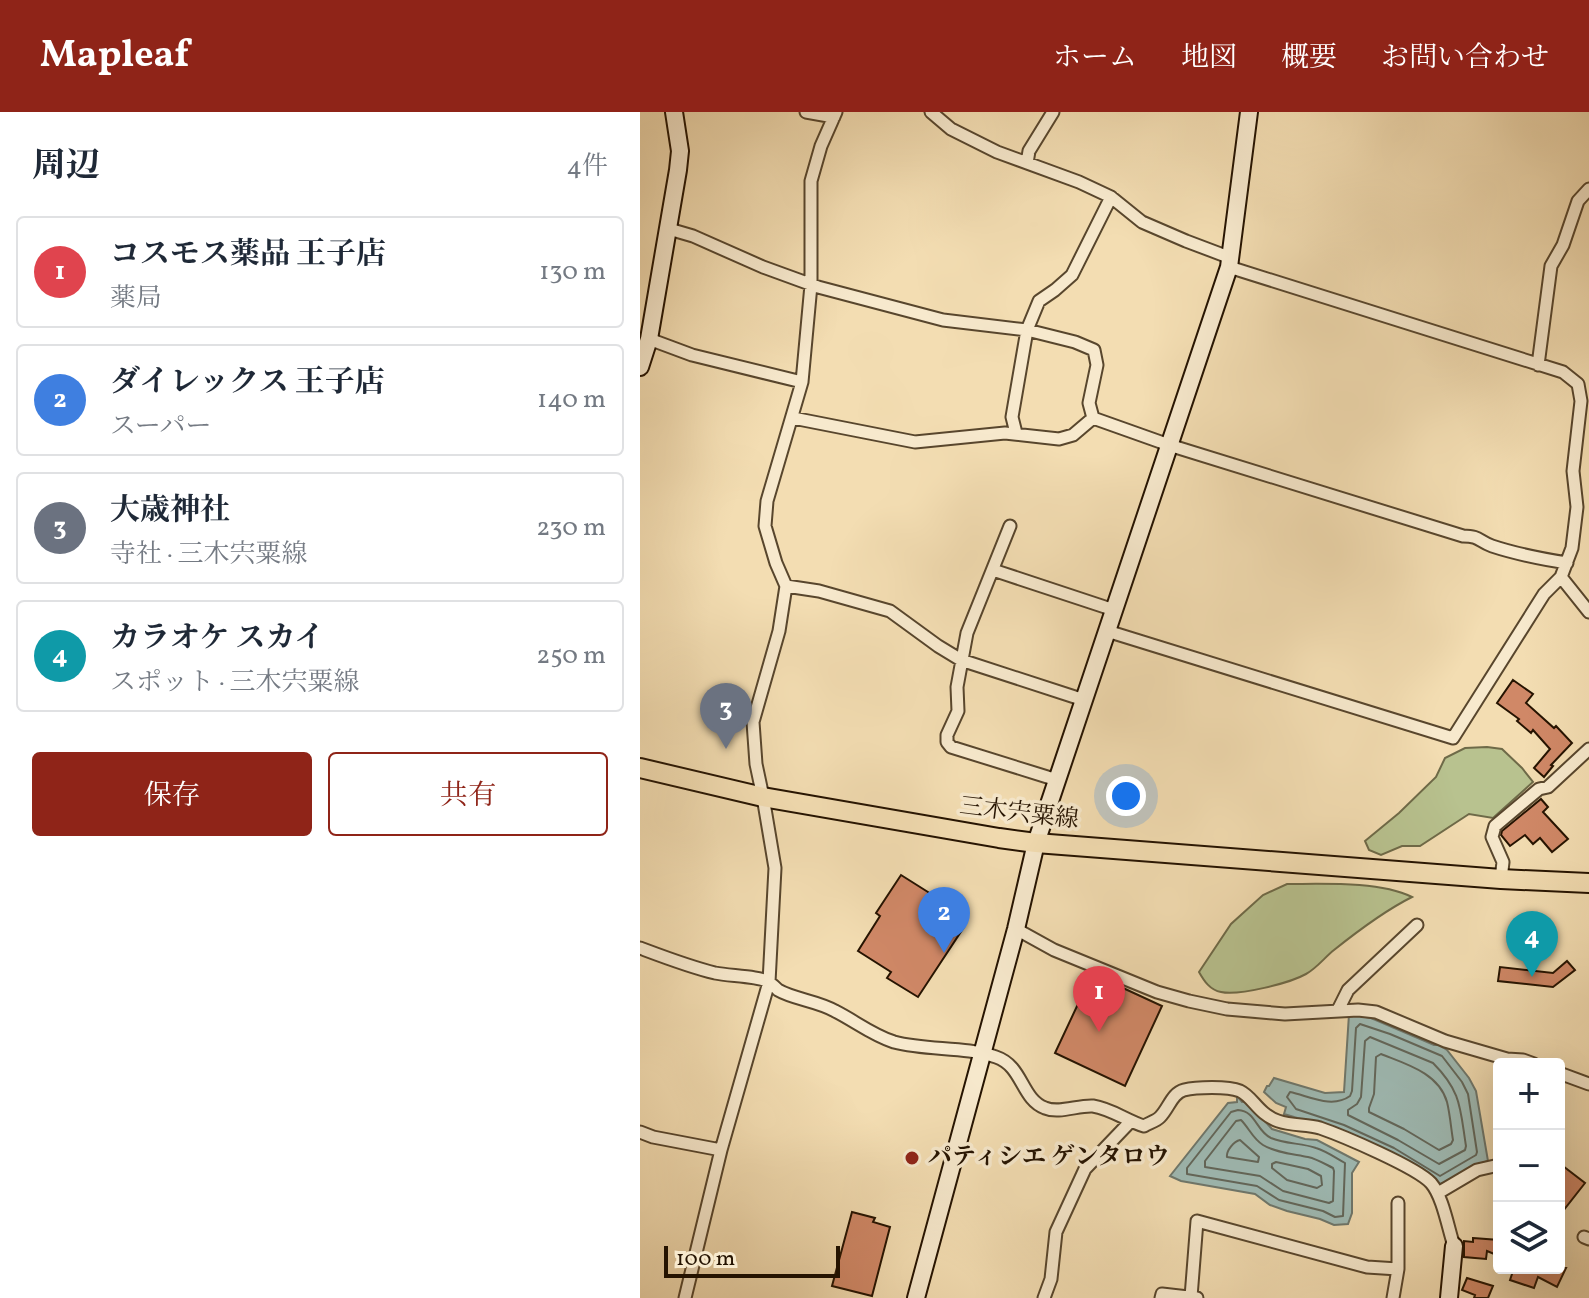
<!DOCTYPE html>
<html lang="ja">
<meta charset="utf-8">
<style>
:root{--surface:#fff;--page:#f2f2f3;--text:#1f2937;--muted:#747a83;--line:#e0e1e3;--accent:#8f2418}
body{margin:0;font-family:Vollkorn,"Noto Serif JP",serif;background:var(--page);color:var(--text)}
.controls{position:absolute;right:24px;bottom:24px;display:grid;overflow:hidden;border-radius:8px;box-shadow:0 8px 32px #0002}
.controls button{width:72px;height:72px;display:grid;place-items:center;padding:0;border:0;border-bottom:2px solid var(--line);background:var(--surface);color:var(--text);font:40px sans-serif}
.scale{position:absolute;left:24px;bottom:20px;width:176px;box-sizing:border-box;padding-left:8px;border:4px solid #251301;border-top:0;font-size:22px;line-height:28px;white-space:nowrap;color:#251301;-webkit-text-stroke:6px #f7e9cd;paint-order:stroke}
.you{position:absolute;left:486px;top:684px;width:28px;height:28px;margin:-20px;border:6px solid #fff;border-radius:50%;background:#1a73e8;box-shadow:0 0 0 12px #1a73e833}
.badge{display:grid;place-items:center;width:52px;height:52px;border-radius:50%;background:var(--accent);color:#fff;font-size:26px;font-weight:700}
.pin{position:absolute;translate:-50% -66px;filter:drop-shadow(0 2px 4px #0008)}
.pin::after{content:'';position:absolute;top:42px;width:28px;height:24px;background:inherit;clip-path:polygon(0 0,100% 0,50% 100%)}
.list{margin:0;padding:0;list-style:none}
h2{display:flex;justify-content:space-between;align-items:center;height:104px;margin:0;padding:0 32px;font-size:34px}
h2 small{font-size:26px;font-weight:400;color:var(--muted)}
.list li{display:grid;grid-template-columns:52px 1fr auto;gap:24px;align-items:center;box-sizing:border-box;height:112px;margin:0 16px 16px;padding:0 16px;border:2px solid var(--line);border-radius:8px}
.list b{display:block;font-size:30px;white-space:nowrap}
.list p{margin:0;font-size:26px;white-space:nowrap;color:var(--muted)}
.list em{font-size:26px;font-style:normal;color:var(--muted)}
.actions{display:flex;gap:16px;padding:24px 32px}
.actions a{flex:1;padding:18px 0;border:2px solid var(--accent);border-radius:8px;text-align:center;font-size:28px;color:var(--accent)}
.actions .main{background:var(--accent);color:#fff}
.icon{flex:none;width:44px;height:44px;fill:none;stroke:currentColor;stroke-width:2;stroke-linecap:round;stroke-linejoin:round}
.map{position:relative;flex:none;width:949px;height:1186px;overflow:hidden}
header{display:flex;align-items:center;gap:48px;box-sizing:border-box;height:112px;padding:0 40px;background:var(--accent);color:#fff}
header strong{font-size:38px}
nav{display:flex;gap:44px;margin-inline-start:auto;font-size:28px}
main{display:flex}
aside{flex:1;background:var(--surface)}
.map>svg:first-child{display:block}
.green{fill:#b8c28f;stroke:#6e6a48;stroke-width:2}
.water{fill:#9ebab4;stroke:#6e776c;stroke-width:2}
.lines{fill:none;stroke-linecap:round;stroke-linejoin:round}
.shore{stroke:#62665a;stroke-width:2}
.building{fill:#d08867;stroke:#251301;stroke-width:2}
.street-casing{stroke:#58462d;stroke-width:15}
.secondary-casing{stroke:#251301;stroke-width:20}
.primary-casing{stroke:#251301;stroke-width:22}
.street{stroke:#f7e9cd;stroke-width:11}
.secondary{stroke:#f7e9cd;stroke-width:16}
.primary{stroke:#f3ddb2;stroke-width:18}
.poi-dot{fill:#8f2418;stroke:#f7e9cd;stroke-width:3}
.labels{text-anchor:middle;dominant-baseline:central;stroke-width:7;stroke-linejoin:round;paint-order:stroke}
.street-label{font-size:24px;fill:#251301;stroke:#f7e9cd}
.poi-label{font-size:24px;font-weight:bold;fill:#251301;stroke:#f7e9cd;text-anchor:start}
</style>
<header>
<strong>Mapleaf</strong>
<nav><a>ホーム</a><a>地図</a><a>概要</a><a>お問い合わせ</a></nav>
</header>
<main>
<aside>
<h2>周辺<small>4件</small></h2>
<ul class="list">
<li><span class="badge" style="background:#e0444e">1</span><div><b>コスモス薬品 王子店</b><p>薬局</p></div><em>130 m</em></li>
<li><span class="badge" style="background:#3f7fe0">2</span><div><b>ダイレックス 王子店</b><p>スーパー</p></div><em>140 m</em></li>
<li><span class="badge" style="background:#6b7280">3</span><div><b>大歳神社</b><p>寺社 · 三木宍粟線</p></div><em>230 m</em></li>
<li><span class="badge" style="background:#0f9aa8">4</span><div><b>カラオケ スカイ</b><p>スポット · 三木宍粟線</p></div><em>250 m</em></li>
</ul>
<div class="actions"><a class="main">保存</a><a>共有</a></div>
</aside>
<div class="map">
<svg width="949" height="1186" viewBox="0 0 949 1186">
<rect width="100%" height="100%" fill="#f3ddb2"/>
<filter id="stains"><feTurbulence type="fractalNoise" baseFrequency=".0025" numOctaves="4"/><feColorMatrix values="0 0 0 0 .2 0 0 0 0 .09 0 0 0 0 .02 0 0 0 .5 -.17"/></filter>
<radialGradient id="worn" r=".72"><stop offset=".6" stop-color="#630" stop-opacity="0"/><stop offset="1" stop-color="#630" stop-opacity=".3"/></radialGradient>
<path class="green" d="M847 635 862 637 882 656 893 670 853 706 829 702 780 734H762L741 743 729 738 725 729 759 701 796 665 805 646 825 636Z
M647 772C683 772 739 769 772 785 744 799 719 818 694 838 685 845 677 856 666 862 650 871 599 884 581 880 570 878 564 869 559 860L591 812 623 783Z"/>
<path class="water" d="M709 902 731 906 794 933H799L807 938 829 966 836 979 848 1049C831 1053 813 1071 799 1072L750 1043 684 1014 644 1002 646 995 636 991 624 980 627 974H629L634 966 685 981 704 980Z
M597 984 602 990 607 989 632 1017 665 1027 677 1028 719 1050 712 1061V1101L708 1112 694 1113 680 1107 647 1099 630 1093 615 1082 541 1069 530 1064 588 991 597 990Z"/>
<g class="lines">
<path class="shore" d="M720 912 750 922 802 944 822 970 828 982 837 1040 836 1043 800 1064 754 1036 704 1013 656 997 647 985 650 980C669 984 692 997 710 984L712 979 716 916Z
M730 925 793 951C822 980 820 997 826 1034L825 1038 799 1052 758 1028 708 1003V998L717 992 721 985 725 929Z
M741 942C766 952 799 961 807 990 810 1002 811 1016 813 1028L811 1032 799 1038 764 1017 729 1000V996L734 982 736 945Z
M598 998C616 999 616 1019 631 1026 645 1032 662 1031 676 1036 686 1039 696 1046 705 1051L703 1104 695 1105 683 1099 639 1088 617 1074 547 1062V1056L591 1000Z
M601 1008C609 1016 613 1027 623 1033 636 1041 654 1042 668 1045 677 1047 685 1052 693 1056L694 1059 693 1089 689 1091 643 1079 620 1064 565 1055V1049L596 1009Z
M600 1028 619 1045 618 1050 587 1045C586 1039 594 1029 600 1028Z
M636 1050 668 1057 681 1064 682 1073 677 1076 647 1068 632 1056V1052Z"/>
</g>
<path class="building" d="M873 568 893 582 886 591 914 616 916 614 932 631 911 653 913 654 904 665 894 656 910 637 893 618 891 621 877 609 879 607 857 591Z
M901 687 908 695 903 700 928 727 912 740 900 726 893 732 885 723 870 734 861 723 862 719Z
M261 763 318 799 312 808 324 815 278 885 247 866 251 860 218 839 240 804 236 801Z
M927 849 935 858 913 875 858 869 860 855 913 861Z
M470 870 522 894 485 974 415 941 446 875 464 883Z
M919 1051 945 1071 919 1104Z
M212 1100 235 1106 233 1110 250 1115 232 1184 192 1174Z
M833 1126 859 1128V1144L847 1139 846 1147 824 1145V1129L833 1130Z
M874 1156H926L917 1175 898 1165 894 1176 870 1168Z
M827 1166 853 1174 848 1186H834L835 1183 822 1178Z"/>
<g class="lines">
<g class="street-casing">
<path id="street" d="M166 0 194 5
M291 0 311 17 357 40 439 70 471 85 502 110 546 129 591 146
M387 51 389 39 413 0
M29 117 53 124 123 155 178 175 303 208 387 218 435 230 454 238 457 253 449 291 453 306
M9 227 52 243 162 270
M898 253 911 154 923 133 938 89 949 77
M153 306 275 330 365 321 419 327 433 323 453 306 529 333 823 424C840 424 838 429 852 434 876 442 902 447 927 451
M376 321 372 305 387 218 399 189 415 178 432 163 471 85
M370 414 327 521 317 575 318 599 307 623V630L311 635 417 668
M353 458 474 498
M921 465 949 500
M146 474 179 479 250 499 298 534 321 548 444 588
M467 519 813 626 904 482 921 465 932 436 937 395 933 359 941 289 938 272 923 260 589 155
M861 767 863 750 852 725 855 714 899 677 908 675 949 637
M376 817 414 838 517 880 549 889 587 897 645 902 718 898 736 900 805 929 867 947 883 948 894 952
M0 836C24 845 50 855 75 861 89 864 119 864 129 870 130 870 138 878 138 878 153 887 178 889 195 899 215 909 232 923 254 930 288 939 324 934 356 945 383 954 381 987 405 996 419 1002 438 993 453 994 472 997 487 1009 504 1014 509 1011 516 1009 520 1005 529 996 532 981 544 978 556 975 588 974 600 979 613 985 618 1002 638 1009 652 1014 667 1012 680 1016 703 1024 776 1055 791 1071 803 1085 808 1116 814 1134
M698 898 708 878 777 813
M919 961 949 972
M0 1020 13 1025 81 1038
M798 1081 837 1058 859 1053
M944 1125 949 1127
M551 1185 557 1109 727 1155 758 1157
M45 1186 81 1038 129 870 135 756 123 685 116 652 113 610 139 519 146 474 136 451 125 414 127 389 162 270 171 173V69L181 34 196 0
M404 1186 411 1167 416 1120 445 1057 490 1010
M521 1186 522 1182 557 1186
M753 1186 758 1157V1091"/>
</g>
<g class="secondary-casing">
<path id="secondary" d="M0 255 9 227 38 58 40 39 34 0
M276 1186 376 817 396 731 589 155 609 0
M809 1186 814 1134"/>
</g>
<g class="primary-casing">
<path id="primary" d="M0 656 123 685 359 726 396 731 861 767 949 771"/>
</g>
<use href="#street" class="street"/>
<use href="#secondary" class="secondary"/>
<use href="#primary" class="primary"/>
</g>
<circle class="poi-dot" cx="272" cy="1046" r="8"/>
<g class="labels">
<g class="street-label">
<text transform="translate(379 702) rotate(7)">三木宍粟線</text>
</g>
<g class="poi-label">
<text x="288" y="1046">パティシエ ゲンタロウ</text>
</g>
</g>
<rect width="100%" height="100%" filter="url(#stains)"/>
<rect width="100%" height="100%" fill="url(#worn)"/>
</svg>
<div class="controls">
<button>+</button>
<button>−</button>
<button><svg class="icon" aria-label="layers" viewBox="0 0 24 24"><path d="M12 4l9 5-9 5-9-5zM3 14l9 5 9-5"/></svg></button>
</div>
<div class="scale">100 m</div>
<div class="you"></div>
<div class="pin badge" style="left:459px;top:920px;background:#e0444e">1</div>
<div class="pin badge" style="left:304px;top:841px;background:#3f7fe0">2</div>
<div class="pin badge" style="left:86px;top:637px;background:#6b7280">3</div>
<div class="pin badge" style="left:892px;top:865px;background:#0f9aa8">4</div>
</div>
</main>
